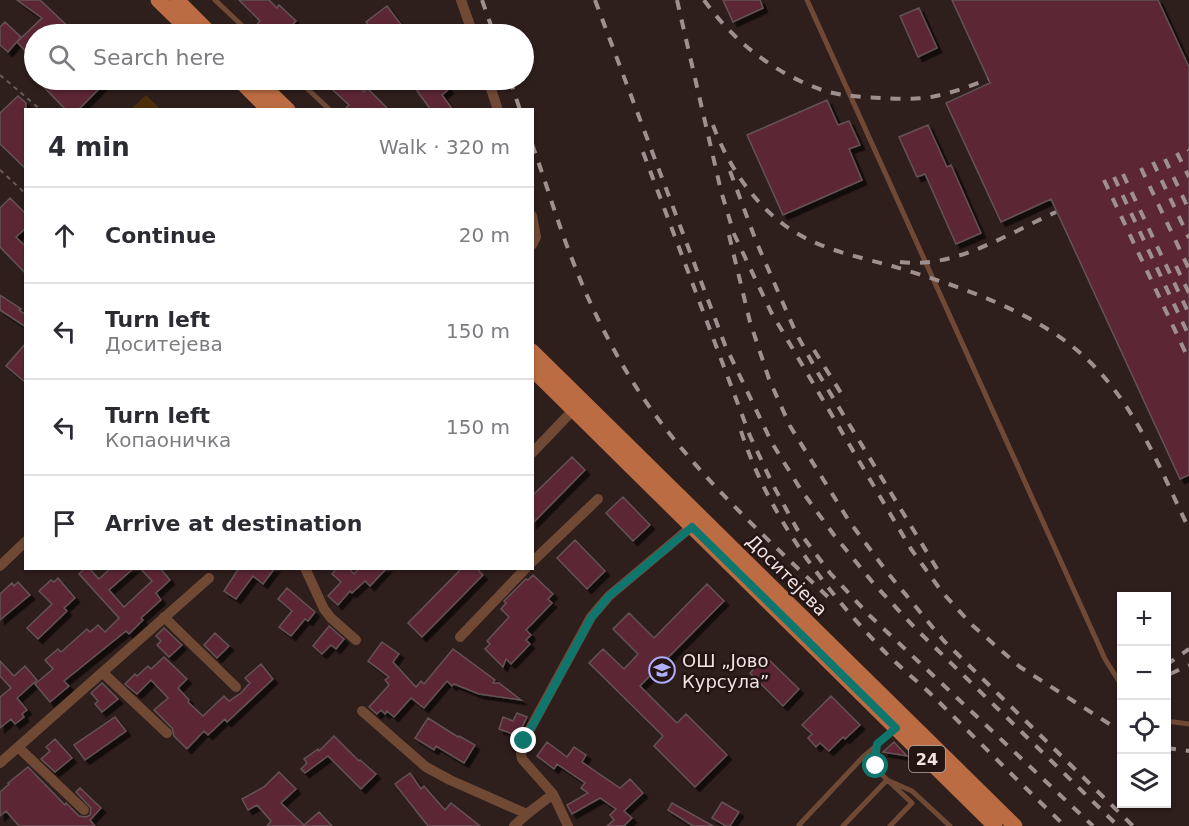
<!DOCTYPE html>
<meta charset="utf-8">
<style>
:root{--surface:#fff;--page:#f7f7f7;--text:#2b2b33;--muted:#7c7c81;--line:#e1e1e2}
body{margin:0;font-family:"DejaVu Sans",sans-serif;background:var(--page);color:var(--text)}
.controls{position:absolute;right:18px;bottom:18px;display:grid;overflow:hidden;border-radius:0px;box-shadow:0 2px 4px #0004}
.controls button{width:54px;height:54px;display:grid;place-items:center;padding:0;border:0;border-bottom:2px solid var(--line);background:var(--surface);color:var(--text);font:30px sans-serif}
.stop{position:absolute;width:18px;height:18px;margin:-14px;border:4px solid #0f766e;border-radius:50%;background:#fff}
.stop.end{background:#0f766e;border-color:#fff;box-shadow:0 2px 6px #0008}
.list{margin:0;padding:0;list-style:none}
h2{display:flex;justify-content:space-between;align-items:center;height:78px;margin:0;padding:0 24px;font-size:26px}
h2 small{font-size:20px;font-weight:400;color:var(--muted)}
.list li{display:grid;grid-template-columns:39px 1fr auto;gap:18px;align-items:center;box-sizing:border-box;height:96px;padding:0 24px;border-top:2px solid var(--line)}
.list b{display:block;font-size:22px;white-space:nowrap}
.list p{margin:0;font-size:20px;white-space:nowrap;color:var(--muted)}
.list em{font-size:20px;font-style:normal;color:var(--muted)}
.icon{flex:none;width:33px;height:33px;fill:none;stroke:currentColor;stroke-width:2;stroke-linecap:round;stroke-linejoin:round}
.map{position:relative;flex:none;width:1189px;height:826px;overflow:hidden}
.search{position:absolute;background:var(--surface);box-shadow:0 2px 4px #0004;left:24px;top:24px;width:510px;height:66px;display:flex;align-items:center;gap:15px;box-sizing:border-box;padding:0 21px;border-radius:33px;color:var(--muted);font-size:22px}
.panel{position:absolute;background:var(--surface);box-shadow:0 2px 4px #0004;left:24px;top:108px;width:510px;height:462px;border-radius:0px}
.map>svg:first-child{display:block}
.green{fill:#4c2f08}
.building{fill:#5b2834;stroke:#645255;stroke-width:1.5;filter:url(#shadow)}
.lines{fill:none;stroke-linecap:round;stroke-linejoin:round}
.path{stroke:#6a5c5a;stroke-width:2;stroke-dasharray:4.5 4.5;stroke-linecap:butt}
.lane{stroke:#704935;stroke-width:5}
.street{stroke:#704935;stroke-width:10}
.primary{stroke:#bc6c42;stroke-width:15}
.rail{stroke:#9d908f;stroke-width:4;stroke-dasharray:10 10;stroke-linecap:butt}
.route{stroke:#0f766e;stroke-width:8}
.labels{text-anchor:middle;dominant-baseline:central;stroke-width:5;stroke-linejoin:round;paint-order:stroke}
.shield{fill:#241513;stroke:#b1a5a4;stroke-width:1.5}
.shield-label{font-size:16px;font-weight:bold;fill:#eee3e2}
.street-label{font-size:18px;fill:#eee3e2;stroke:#241513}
.poi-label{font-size:18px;fill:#eee3e2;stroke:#241513;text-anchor:start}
</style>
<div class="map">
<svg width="1189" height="826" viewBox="0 0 1189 826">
<defs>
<filter id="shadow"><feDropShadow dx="4.5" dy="4.5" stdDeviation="0" flood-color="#0009"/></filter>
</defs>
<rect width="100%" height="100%" fill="#2e1e1c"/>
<path class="green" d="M146 95 160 109H131Z"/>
<path class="building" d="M17 0H40L76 34H34V60L17 42 42 18Z
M239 0H269L277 8 279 5 296 21 293 24 303 34H256L255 27 260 21Z
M723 0H760L763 8 733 22Z
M952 0H1158L1189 67V475L1180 479 1051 199 1001 222 946 103 990 83Z
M387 6 408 34H375L366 22Z
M919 8 937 48 918 57 900 16Z
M5 22 21 37 8 52 0 45V27Z
M37 80H108L78 110H66Z
M322 80H351L364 92 367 88 389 110H344L349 105Z
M409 80H442L449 89 442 95 453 110H431Z
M18 96 26 103V169L0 144V113Z
M827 100 838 125 849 121 860 145 849 149 862 180 783 215 747 135Z
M928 125 947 167 951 165 981 233 956 244 925 174 917 177 899 137Z
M10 198 26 214V228L16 237 26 247V274L0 247V208Z
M0 295 21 309 19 310 26 315V327L0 310Z
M26 343V383L6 366Z
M572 457 585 470 532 524V496Z
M623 497 650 525 633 541 606 513Z
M575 540 605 571 587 589 557 558Z
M85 568H89L99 579 111 568H134L109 590 124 607 152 581 140 568H160L170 580 156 593 161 600 141 618 143 620 129 634 126 631 64 681 69 686 50 702 35 684 53 669 45 660 58 649 61 652 87 629 90 632 98 625 105 632 119 618 79 574Z
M239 568H275L263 584 253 576 236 599 224 591Z
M337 568H348L354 574 360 568H387L370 586 365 581 352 593 350 591 338 605 328 596 341 582 332 574Z
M462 568H476L483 575 422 637 408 623Z
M533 575 553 594 548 599 552 603 526 630 531 635 526 640 530 644 511 664 506 659 503 667 485 649 490 644 487 641 509 617 501 609 506 603 504 601 526 579 528 580Z
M58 578 75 598 64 608 67 611 38 639 27 628 52 604 39 591 51 580 54 582Z
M18 582 30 595 0 620V594L12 583 14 586Z
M707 584 724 601 640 686 677 723 686 714 727 755 695 787 654 746 663 736 589 663 603 649 624 669 638 654 613 629 629 613 654 638Z
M287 588 315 612 308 621 305 619 291 636 279 627 292 611 278 599Z
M329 626 344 639 336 649 331 645 322 654 313 646Z
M164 628 182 645 169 657 157 645 161 641 156 636Z
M215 633 229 646 217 658 204 645Z
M382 642 399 654 393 662 416 687 421 681 424 684 453 649 495 680 493 683H499L521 700 479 694 454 684 452 686 447 681 424 708 411 698 394 717 387 711 385 714 381 710 377 714 369 707 389 685 385 680 389 677 368 661Z
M164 657 187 679 178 688 189 700 188 702 203 716 224 696 229 701 241 693 250 683 245 678 261 664 273 679 227 722 225 719 208 735 204 731 187 749 174 736 172 728 154 710 168 698 151 680 137 694 125 684 135 674 137 676 148 666 151 669Z
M766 657 799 689 783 706 750 673Z
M0 661 14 676 25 666 37 680 17 698 27 710 22 714 24 717 15 724 11 719 0 728V697L11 688 0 676Z
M102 683 118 699 102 712 95 704 98 701 91 693Z
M831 696 860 725 845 739 843 737 829 751 820 743 816 747 808 738 812 734 802 725Z
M517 713 527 717 518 736 499 729 503 717 513 721Z
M115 717 126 731 85 760 74 745Z
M428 718 458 737 459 736 475 745 464 763 436 746 434 750 415 738Z
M334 736 359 761 360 760 376 774 361 789 328 756 305 773 301 769 307 763 304 759 318 749 319 751Z
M55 739 72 758 55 772 41 759 50 751 46 747Z
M547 742 567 757 574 747 586 755 582 762 620 788 630 779 643 793 624 811 632 818 624 826H607L614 820 610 815 616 809 600 798 572 814 567 805 588 793 581 788 585 783 557 764 554 769 537 756Z
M894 742 907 756 883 752Z
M28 767 65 805 66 803 79 816 86 817 90 815 91 808 76 792 80 788 101 808 90 820 95 826H19L6 811 0 816V792L9 784 8 783Z
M279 772 296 789 281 803 304 825 319 812 332 826H267L271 821 257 805 248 810 242 799 264 787Z
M410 773 421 789 424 786 445 810 451 803 480 826H428L395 784Z
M722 802 739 812 730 826H726L712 818Z
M672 803 713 826H693L668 810Z"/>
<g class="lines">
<path class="path" d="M0 75 41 110
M0 170 26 194"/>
<path class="lane" d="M215 0 251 34
M807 0 1105 659 1122 686
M298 80 330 110
M1166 721 1189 724
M863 757 896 729
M877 769 875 760 877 746
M800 826 799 825 863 757 912 803 890 826
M843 826 887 780 912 791 950 826"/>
<path class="street" d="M461 0 473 34
M488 80 498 110
M532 216 536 237 532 245
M532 453 578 405
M532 562 598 499
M0 566 26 541
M305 568 324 609 331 618 356 640
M164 617 236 687
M460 637 526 568
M103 673 167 733
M362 711 426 767 450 780 527 814 553 794
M18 747 84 810
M0 763 209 578
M514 826 527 814
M568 826 553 794 522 759 521 754 524 740 591 617 609 596 697 522"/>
<path class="primary" d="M158 0 193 34
M177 0 211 34
M239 80 269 110
M257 80 288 110
M532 351 1015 826
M532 369 995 826"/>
<path class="rail" d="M482 0 494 34
M595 0 725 345 772 443 801 490 834 535 874 584 916 629 1118 826
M677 0 721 191 734 234 771 312 911 549 942 592 972 625 1020 667 1122 732
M704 0C733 41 774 73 822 90 840 96 863 97 881 98 899 99 919 100 936 96 954 92 971 86 988 79
M510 80 520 110
M713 125C727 163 751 200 783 224 814 248 855 256 892 266 959 286 1039 312 1090 362 1137 408 1161 471 1189 529
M532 144C547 185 559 228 576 269 591 308 615 355 638 390 688 467 763 535 829 598
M1188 149 1189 150
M643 152 750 436 773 485 797 529 830 573 869 615 1093 826
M1177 153 1189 177
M1165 159 1189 210
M1153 162 1189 238
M1141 168 1189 269
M730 171 756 241 796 333 818 373 942 577
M1123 174 1189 314
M1114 177 1189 336
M1104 180 1189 360
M729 235 750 322 769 379 790 426 849 521 887 572 944 641 1133 826
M900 262C955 269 1007 234 1056 212
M1176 266 1189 293
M814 350 846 401
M741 431C768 514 822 586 881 648 899 667 920 683 938 701 980 743 1022 785 1065 826
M1166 665 1189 649
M1170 674 1189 665
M1166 748 1189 751"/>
</g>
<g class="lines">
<path class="route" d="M524 741 591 618 609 596 692 527 896 728 877 744 875 760 876 766"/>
</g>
<defs>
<g id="school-ring" transform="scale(1.35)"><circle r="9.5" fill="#241513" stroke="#aeaefa" stroke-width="1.5"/><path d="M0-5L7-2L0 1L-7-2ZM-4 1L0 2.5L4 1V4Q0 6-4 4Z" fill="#aeaefa"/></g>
</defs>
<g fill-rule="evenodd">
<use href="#school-ring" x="662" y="670"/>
</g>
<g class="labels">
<rect class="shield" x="909" y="746" width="36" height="26" rx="4.5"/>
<g class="shield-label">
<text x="927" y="759">24</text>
</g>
<g class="street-label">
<text transform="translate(787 575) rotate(45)">Доситејева</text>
</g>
<g class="poi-label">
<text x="682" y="660">ОШ „Јово<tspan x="682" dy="21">Курсула”</tspan></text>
</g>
</g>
</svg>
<div class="controls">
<button>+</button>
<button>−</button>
<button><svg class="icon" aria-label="locate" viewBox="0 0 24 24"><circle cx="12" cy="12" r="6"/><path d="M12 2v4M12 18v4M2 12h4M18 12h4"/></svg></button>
<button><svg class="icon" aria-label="layers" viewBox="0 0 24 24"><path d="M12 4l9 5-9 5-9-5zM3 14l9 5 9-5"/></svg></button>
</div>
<div class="stop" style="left:876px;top:766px"></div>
<div class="stop end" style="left:524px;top:741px"></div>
<div class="search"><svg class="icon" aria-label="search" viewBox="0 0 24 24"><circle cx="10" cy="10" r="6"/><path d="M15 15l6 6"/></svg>Search here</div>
<section class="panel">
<h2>4 min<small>Walk · 320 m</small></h2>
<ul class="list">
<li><svg class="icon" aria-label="ahead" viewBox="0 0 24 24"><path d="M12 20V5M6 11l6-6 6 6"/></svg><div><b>Continue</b></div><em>20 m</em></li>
<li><svg class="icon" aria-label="left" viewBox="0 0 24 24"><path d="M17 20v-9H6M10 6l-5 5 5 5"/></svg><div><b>Turn left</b><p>Доситејева</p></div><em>150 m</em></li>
<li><svg class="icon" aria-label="left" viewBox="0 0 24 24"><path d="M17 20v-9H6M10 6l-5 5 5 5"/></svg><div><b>Turn left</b><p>Копаоничка</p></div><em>150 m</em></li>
<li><svg class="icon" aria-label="arrive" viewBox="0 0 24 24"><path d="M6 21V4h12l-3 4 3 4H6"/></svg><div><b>Arrive at destination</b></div></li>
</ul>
</section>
</div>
